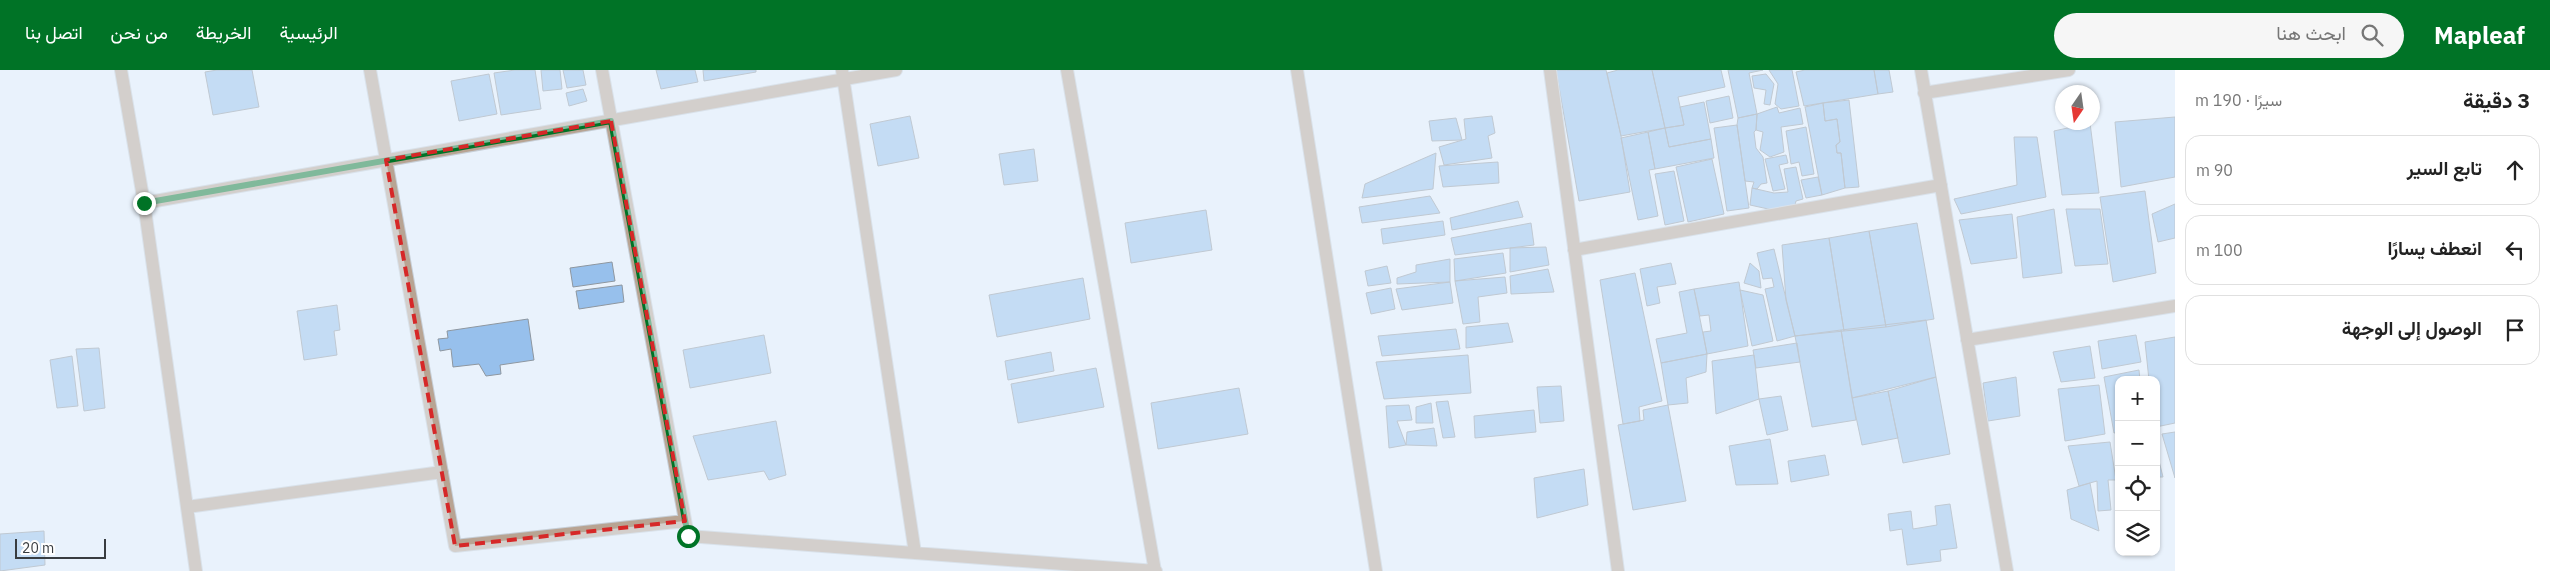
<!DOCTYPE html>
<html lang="ar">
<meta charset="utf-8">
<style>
:root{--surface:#fff;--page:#f6f6f6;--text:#222;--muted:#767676;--line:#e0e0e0;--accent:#007326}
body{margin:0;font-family:"IBM Plex Sans",Vazirmatn,sans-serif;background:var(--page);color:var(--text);direction:rtl}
.controls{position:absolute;right:15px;bottom:15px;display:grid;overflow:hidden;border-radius:10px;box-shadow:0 1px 4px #0004}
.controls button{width:45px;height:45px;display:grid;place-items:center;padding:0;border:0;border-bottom:1px solid var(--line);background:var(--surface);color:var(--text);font:25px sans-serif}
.compass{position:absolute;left:2055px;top:15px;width:45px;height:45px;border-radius:50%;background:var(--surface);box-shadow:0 1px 4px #0004;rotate:193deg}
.scale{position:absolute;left:15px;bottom:12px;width:91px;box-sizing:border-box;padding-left:5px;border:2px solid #383c40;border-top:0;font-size:14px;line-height:18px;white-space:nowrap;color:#383c40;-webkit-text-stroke:4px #fefefe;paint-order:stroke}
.stop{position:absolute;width:15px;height:15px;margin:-11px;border:4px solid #007326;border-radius:50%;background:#fff}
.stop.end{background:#007326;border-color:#fff;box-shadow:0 1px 5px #0008}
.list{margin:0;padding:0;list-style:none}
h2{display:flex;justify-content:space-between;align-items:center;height:65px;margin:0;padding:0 20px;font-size:21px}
h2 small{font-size:16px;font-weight:400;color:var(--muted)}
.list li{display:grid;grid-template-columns:32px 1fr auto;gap:15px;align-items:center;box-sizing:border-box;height:70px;margin:0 10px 10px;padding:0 10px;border:1px solid var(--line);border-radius:15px}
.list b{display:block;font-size:19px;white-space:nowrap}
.list em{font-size:16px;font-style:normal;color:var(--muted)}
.icon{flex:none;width:28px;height:28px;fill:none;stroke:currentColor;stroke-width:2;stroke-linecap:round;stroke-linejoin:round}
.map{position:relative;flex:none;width:2175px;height:501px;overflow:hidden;direction:ltr}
header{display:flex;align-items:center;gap:30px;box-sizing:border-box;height:70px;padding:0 25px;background:var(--accent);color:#fff}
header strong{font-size:24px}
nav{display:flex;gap:28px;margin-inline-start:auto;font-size:18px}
.search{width:350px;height:45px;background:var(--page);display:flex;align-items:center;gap:12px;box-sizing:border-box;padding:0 18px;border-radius:28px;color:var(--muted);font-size:19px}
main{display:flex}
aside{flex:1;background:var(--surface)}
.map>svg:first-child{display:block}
.building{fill:#97c0ec;stroke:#8e97a0}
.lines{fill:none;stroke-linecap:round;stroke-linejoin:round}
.minor-casing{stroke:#c6ced6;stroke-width:14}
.minor{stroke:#b8a493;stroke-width:12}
.route{stroke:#007326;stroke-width:6}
.marked{fill:none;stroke:#d62828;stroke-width:4;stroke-dasharray:10 6;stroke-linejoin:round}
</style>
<header>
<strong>Mapleaf</strong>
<div class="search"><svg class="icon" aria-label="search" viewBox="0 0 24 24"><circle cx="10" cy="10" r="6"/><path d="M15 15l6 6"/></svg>ابحث هنا</div>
<nav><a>الرئيسية</a><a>الخريطة</a><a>من نحن</a><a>اتصل بنا</a></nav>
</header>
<main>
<aside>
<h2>3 دقيقة<small>سيرًا · 190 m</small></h2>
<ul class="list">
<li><svg class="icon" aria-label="ahead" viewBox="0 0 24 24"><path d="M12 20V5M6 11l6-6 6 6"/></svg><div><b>تابع السير</b></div><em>90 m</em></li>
<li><svg class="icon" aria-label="left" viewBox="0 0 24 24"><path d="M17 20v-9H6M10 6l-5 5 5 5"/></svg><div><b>انعطف يسارًا</b></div><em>100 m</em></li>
<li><svg class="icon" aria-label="arrive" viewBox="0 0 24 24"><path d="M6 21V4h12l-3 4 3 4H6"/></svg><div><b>الوصول إلى الوجهة</b></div></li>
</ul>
</aside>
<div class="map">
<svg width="2175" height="501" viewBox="0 0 2175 501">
<rect width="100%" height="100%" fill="#e9f2fc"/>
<path class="building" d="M217 0H252L259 37 213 45 205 2Z
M515 0H535L541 39 501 45 494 3Z
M541 0H560L562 19 543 21Z
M563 0H583L586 15 567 18Z
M656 0H695L698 12 661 19Z
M703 0H756V2L704 11Z
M1556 0H1606L1621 66 1630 122 1579 131Z
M1618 0H1652L1665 58 1621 66 1607 3Z
M1652 0H1721L1725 17 1678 27 1684 55 1665 58Z
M1728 0H1763L1749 3 1757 44 1738 48Z
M1769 0H1792L1799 36 1781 39 1775 34 1778 14Z
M1805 0H1874L1878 24 1804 36 1796 2Z
M1874 0H1889L1893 22 1878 24Z
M489 4 497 44 459 51 451 11Z
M1766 4 1774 14 1770 35 1764 34 1766 20 1754 18 1752 6Z
M583 19 587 31 569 36 566 23Z
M1729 26 1733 48 1710 53 1706 31Z
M1849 30 1859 117 1845 118 1841 83H1837L1836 75 1840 72 1837 49 1825 51 1823 33Z
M1704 32 1711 69 1669 77 1665 58 1684 55 1680 37Z
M1823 33 1825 51 1837 49 1840 72 1836 75 1837 83H1841L1845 118 1822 125 1805 37Z
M1777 37 1779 43 1800 38 1803 54 1781 57 1784 82 1770 87 1760 80 1763 62 1756 60 1757 44Z
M1757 44 1756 60 1754 62 1756 78 1763 87 1767 113 1761 114 1757 119 1752 118 1754 112 1745 111 1737 55 1738 48Z
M910 46 919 88 878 96 870 54Z
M1492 46 1495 63 1488 66 1492 88 1444 95 1439 77 1466 69 1464 49Z
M2175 47V107L2121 117 2115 52Z
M1456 48 1462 70 1432 71 1429 51Z
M2090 53 2099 123 2062 125 2054 61Z
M1737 55 1749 138 1727 141 1714 58Z
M1806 57 1814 104 1802 106 1799 92 1791 94 1786 61Z
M1665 58 1669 77 1711 69 1714 88 1655 99 1648 62Z
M1648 62 1655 99 1649 100 1658 146 1638 150 1621 68Z
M2014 67H2037L2046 127 1961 144 1954 129 2017 115Z
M1034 79 1038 111 1004 115 999 84Z
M1436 83 1433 119 1362 128 1365 114Z
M1786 85 1788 93 1779 95 1785 119 1773 121 1765 89Z
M1712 89 1724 144 1688 152 1676 97Z
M1498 92 1499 113 1443 117 1439 96Z
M1796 97 1803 129 1796 131 1794 139 1782 142 1750 135 1752 118 1774 123 1788 122 1784 99Z
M1674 101 1684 151 1665 155 1655 104Z
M1818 107 1822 125 1806 128 1801 110Z
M2145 121 2156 203 2113 212 2100 127Z
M1430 126 1440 143 1362 153 1359 137Z
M1518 131 1523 147 1452 160 1450 148Z
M2175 134V168L2158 172 2152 144Z
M2054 139 2062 203 2023 208 2017 147Z
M2066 139H2100L2108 194 2075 196Z
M1206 140 1212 180 1131 193 1125 153Z
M2012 144 2017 188 1971 194 1959 150Z
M1443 151 1445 165 1383 174 1381 159Z
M1531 153 1534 175 1455 185 1451 168Z
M1917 153 1934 249 1886 257 1869 161Z
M1869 161 1886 257 1844 261 1829 168Z
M1829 168 1844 261 1795 266 1786 230 1782 175Z
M1546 177 1549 195 1510 202V178Z
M1774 179 1795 266 1777 271 1765 219 1774 217 1772 208 1763 209 1757 183Z
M1503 183 1506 203 1455 211 1454 189Z
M1450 189V212L1397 214V208L1416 202V195Z
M612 192 615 211 573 217 570 198Z
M1671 193 1676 214 1657 217 1660 233 1647 236 1640 199Z
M1750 193 1759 201 1761 218 1744 213Z
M1387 196 1391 213 1368 216 1365 201Z
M1548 199 1554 222 1511 224 1510 206Z
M1635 203 1662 331 1639 337 1640 351 1623 354 1600 210Z
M1505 207 1507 223 1478 227 1480 252 1463 254 1455 211Z
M1083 208 1090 249 997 267 989 225Z
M1450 212 1453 233 1402 240 1396 219Z
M1739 212 1748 276 1707 284 1703 262 1711 261 1709 245 1700 246 1694 219Z
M622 215 624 232 579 239 576 221Z
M1391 218 1395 239 1371 244 1366 223Z
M1694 219 1707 284 1661 293 1656 269 1687 263 1679 222Z
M1740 220 1763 225 1773 271 1752 276Z
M337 235 340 260 334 261 337 285 304 290 297 241Z
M528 249 534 290 500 295 501 304 486 306 479 294 453 297 451 279 440 281 438 269 448 268 447 261Z
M1926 250 1936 307 1852 328 1841 260Z
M1508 253 1513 272 1466 278V257Z
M1456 259 1460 279 1382 286 1378 266Z
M1841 260 1856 350 1812 357 1795 266Z
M764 265 771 303 690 318 683 280Z
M2136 265 2141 292 2102 299 2098 271Z
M2175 267V353L2156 357V310H2149L2145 272Z
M1797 273 1800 292 1756 298 1753 280Z
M2090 276 2095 308 2061 312 2053 282Z
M99 278 105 338 84 341 76 279Z
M1051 282 1054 301 1008 310 1005 291Z
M1707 284 1706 302 1686 308 1688 333 1668 335 1661 293Z
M1468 285 1471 323 1384 329 1376 292Z
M1754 285 1759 329 1716 344 1712 291Z
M72 286 78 336 57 338 50 290Z
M1096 298 1104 337 1018 353 1011 314Z
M2139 300 2140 310H2119V362L2114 363 2104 307Z
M1936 307 1950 384 1903 393 1888 321Z
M2016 307 2020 346 1988 351 1983 313Z
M2099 315 2105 364 2065 371 2058 319Z
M1561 316 1564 351 1540 353 1537 317Z
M1239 318 1248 364 1158 379 1151 333Z
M1888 321 1898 368 1862 375 1852 328Z
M1781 326 1788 360 1767 365 1759 329Z
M1448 331 1455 367 1443 368 1436 332Z
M1431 333 1433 353H1416V337Z
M1409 335 1412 350 1397 351 1406 375 1389 378 1386 336Z
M1668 335 1686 431 1633 440 1618 355 1644 350 1643 340Z
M1534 340 1536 362 1475 368 1474 346Z
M776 351 786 405 769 410 764 401 708 410 693 366Z
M1434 358 1437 376 1406 375 1407 362Z
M2175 362V408L2162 364Z
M1770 369 1778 414 1736 415 1729 376Z
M2110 372 2116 410H2108L2111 440 2098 441 2097 411 2079 416 2068 376Z
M2156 379 2163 407H2156Z
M1825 385 1829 405 1791 412 1788 391Z
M1584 399 1588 435 1537 448 1534 408Z
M2090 413 2099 461 2071 449 2067 420Z
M1950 434 1957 478 1940 480 1941 491 1907 495 1902 459 1890 461 1888 444 1911 441 1913 459 1937 455 1935 436Z
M44 461 45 495 0 501V464Z"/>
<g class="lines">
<g class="minor-casing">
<path id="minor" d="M121 0 144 133 196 501
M370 0 455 476 685 451
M602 0 688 466 1156 501
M842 0 915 483
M1067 0 1155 501
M1297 0 1376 501
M1550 0 1618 501
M1921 0 2007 501
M1924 23 2069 0
M144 133 896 0
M1574 180 1941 115
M1967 270 2175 236
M187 437 442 402"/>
</g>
<use href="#minor" class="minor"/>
</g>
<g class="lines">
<path class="route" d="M144 133 611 51 688 466"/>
</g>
<path d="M0 0H2175V501H0ZM611 51 685 451 455 476 386 90Z" fill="#e9f2fc" fill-opacity=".55" fill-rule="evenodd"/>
<path class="marked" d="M611 51 685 451 455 476 386 90Z"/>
</svg>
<div class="controls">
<button>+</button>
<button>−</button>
<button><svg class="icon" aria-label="locate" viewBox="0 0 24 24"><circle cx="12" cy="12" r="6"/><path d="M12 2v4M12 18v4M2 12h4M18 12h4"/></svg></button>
<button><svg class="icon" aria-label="layers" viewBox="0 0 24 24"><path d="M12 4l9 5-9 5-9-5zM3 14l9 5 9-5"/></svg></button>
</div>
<svg class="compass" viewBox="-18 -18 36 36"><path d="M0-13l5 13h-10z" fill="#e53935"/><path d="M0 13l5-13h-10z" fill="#767676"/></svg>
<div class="scale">20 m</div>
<div class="stop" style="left:688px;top:466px"></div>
<div class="stop end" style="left:144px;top:133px"></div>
</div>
</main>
